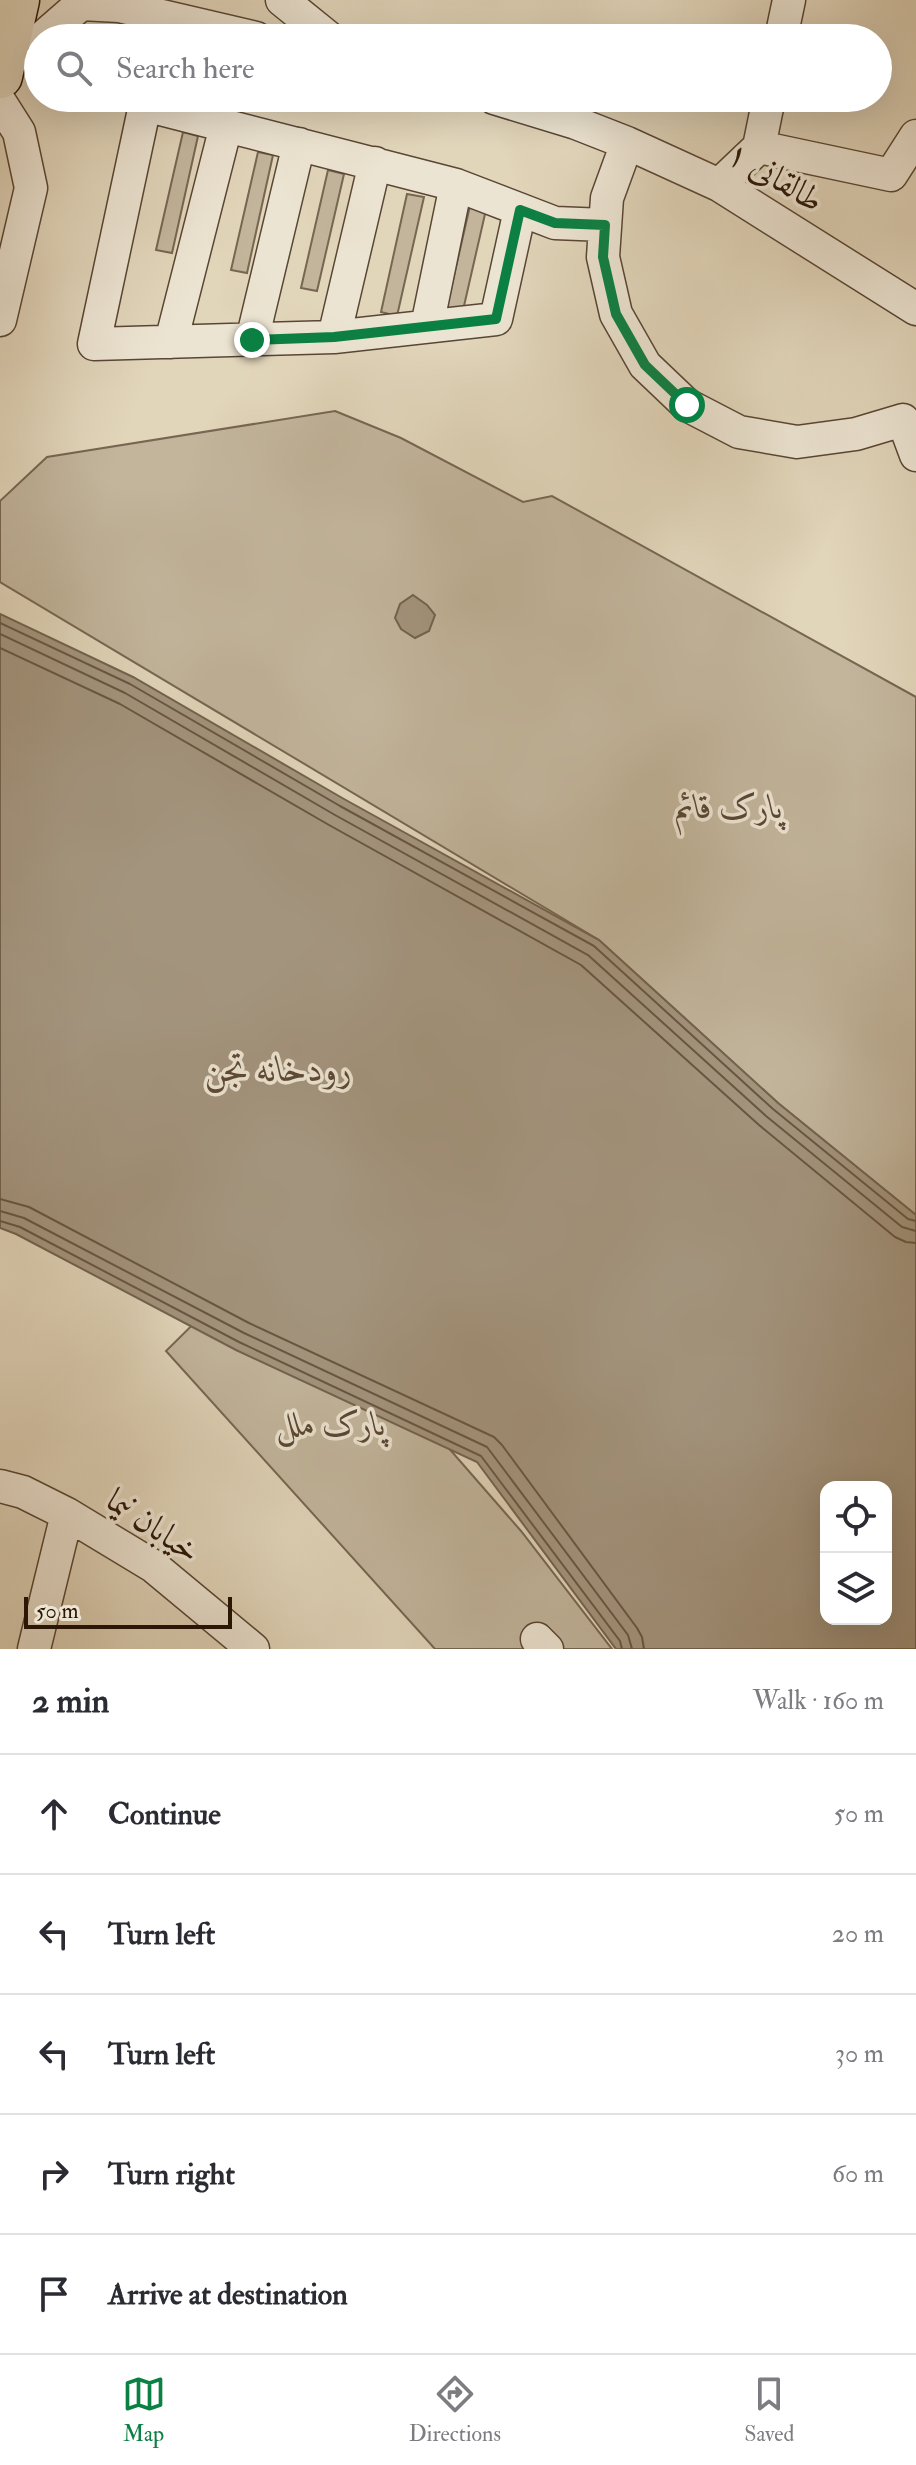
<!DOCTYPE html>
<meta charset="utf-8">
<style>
:root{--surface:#fff;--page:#f7f7f7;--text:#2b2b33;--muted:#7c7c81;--line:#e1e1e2;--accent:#0b8043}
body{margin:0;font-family:"IM FELL Double Pica",Amiri,serif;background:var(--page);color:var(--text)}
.controls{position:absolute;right:24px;bottom:24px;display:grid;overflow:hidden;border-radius:16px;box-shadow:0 8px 32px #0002}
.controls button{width:72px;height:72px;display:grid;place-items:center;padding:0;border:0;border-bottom:2px solid var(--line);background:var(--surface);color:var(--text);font:40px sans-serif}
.scale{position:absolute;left:24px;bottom:20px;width:208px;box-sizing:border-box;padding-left:8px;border:4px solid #2c1707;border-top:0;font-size:22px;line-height:28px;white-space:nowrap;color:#2c1707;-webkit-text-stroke:6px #ece4d2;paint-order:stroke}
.stop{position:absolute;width:24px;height:24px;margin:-18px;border:6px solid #0b8043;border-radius:50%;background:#fff}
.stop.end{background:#0b8043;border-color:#fff;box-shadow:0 2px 8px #0008}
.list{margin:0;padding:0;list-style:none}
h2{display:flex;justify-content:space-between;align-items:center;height:104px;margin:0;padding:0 32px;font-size:34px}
h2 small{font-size:26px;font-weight:400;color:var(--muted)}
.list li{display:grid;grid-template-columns:52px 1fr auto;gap:24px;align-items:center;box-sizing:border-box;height:120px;padding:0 32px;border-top:2px solid var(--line)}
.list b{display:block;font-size:30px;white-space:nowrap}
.list em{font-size:26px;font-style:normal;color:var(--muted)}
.icon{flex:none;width:44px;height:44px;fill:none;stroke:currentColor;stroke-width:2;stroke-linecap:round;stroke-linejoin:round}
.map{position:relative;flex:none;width:916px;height:1649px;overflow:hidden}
.search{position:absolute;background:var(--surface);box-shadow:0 8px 32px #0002;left:24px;right:24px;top:24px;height:88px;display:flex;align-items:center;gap:20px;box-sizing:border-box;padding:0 28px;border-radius:44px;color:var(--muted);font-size:30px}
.sheet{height:704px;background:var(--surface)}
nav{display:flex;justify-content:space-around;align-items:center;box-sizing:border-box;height:112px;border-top:2px solid var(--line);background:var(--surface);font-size:22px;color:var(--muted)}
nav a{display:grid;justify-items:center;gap:4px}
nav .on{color:var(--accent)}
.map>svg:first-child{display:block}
.green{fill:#c2b59c;stroke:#776652;stroke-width:2}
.water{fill:#a3947d;stroke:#73624e;stroke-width:2;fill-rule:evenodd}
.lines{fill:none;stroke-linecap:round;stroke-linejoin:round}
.shore{stroke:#685642;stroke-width:2}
.minor-casing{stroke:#594634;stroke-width:35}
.highway-casing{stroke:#2c1707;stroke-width:47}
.minor{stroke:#ece4d2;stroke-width:32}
.highway{stroke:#e1d5ba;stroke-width:44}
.route{stroke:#0b8043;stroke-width:10}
.labels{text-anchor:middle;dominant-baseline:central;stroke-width:7;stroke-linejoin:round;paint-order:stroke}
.street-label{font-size:34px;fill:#2c1707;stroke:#ece4d2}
.park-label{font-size:34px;font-style:italic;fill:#594634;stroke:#ece4d2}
.water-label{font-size:36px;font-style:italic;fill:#5c4936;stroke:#ece4d2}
</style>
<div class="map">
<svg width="916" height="1649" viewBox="0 0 916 1649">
<rect width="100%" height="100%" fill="#e1d5ba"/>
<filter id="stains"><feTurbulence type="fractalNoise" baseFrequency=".0025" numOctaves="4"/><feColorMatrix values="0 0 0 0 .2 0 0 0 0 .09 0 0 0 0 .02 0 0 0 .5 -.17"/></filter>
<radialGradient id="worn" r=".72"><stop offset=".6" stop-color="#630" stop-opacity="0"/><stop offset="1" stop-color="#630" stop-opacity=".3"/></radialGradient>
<path class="green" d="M183 132 198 136 172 253 156 250Z
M258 152 273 155 247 273 231 270Z
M328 170 344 174 317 291 301 288Z
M407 194 424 197 397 316 381 312Z
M472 197 488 201 461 319 445 315Z
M335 411 401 438 523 502 552 496 916 697V1215L778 1103 599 940 0 582V501L47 457Z
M243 1275 358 1344 521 1531 612 1649H435L166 1351Z"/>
<path class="water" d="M413 595 427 605 435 615 429 631 415 638 401 629 395 618 400 604Z
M0 614 133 677 344 799 599 940 778 1103 916 1215V1649H616L477 1462 236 1350 16 1234 0 1228ZM826 1487H886V1619H826Z"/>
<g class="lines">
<path class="shore" d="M0 623 130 684 340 806 594 946 773 1109 908 1219 916 1221
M0 634 125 693 335 815 588 955 766 1116 902 1227 916 1231
M0 648 120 704 329 825 581 965 759 1125 895 1237 906 1242 916 1243
M0 1199 29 1207 249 1323 494 1437 502 1445 637 1628 642 1637 644 1649
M0 1211 24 1218 244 1333 487 1447 628 1635 632 1649
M0 1221 20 1227 239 1342 481 1456 620 1641 622 1649"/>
<g class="minor-casing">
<path id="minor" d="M282 0 329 38
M42 38 81 4 119 6 256 38
M781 38 789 0
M494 98 576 123 627 143 719 185 916 309
M0 102 19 132 31 188 0 320
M627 143 607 198 603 257 616 314 645 365 687 405 739 432 797 442 856 434 903 420 916 455
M759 147 769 98
M719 185 759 147 891 175 916 136
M520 210 496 319 334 337 94 344 145 105 456 185 555 223 605 225
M427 326 456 185
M334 337 375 163
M252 340 299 144
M171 342 226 126
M0 1486 23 1492 67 1514 153 1566 253 1649
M537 1639 547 1649
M34 1649 67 1514"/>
</g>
<g class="highway-casing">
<path id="highway" d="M0 76 17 0"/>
</g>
<use href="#minor" class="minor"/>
<use href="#highway" class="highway"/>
</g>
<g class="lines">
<path class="route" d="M252 340 334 337 496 319 520 210 555 223 605 225 603 257 616 314 645 365 687 405"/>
</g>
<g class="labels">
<g class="street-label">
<text transform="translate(775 177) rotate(31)">طالقانی ۱</text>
<text transform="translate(153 1526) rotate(34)">خیابان نیما</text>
</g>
<g class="park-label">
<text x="729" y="807">پارک قائم</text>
<text x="331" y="1424">پارک ملل</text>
</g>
<g class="water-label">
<text x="278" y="1069">رودخانه تجن</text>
</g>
</g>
<rect width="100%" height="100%" filter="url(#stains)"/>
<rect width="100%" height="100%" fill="url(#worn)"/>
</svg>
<div class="controls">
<button><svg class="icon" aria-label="locate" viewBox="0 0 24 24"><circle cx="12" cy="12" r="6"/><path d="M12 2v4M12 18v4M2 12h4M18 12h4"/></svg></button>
<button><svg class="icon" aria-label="layers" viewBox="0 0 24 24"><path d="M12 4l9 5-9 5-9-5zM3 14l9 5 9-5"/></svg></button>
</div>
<div class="scale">50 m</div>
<div class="stop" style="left:687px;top:405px"></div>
<div class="stop end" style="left:252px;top:340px"></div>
<div class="search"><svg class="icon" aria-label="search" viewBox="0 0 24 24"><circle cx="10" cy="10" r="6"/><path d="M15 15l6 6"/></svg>Search here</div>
</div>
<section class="sheet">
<h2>2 min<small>Walk · 160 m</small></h2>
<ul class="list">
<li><svg class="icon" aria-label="ahead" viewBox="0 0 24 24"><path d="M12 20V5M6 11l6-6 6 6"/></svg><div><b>Continue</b></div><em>50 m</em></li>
<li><svg class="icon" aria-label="left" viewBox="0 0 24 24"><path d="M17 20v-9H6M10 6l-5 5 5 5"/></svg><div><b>Turn left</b></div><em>20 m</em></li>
<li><svg class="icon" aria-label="left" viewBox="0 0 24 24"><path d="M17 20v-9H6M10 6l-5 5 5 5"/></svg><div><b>Turn left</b></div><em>30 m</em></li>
<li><svg class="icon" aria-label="right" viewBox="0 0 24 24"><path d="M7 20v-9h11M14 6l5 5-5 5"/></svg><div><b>Turn right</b></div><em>60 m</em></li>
<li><svg class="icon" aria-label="arrive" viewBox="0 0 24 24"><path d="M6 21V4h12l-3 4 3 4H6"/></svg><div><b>Arrive at destination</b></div></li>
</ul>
</section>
<nav>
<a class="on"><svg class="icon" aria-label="map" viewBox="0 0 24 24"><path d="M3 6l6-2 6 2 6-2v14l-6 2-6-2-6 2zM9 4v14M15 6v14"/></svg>Map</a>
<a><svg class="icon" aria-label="directions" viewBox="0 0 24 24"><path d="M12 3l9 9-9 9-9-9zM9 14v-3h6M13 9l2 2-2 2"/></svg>Directions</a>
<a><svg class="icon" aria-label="saved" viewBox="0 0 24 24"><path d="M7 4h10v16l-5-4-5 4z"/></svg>Saved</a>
</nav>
